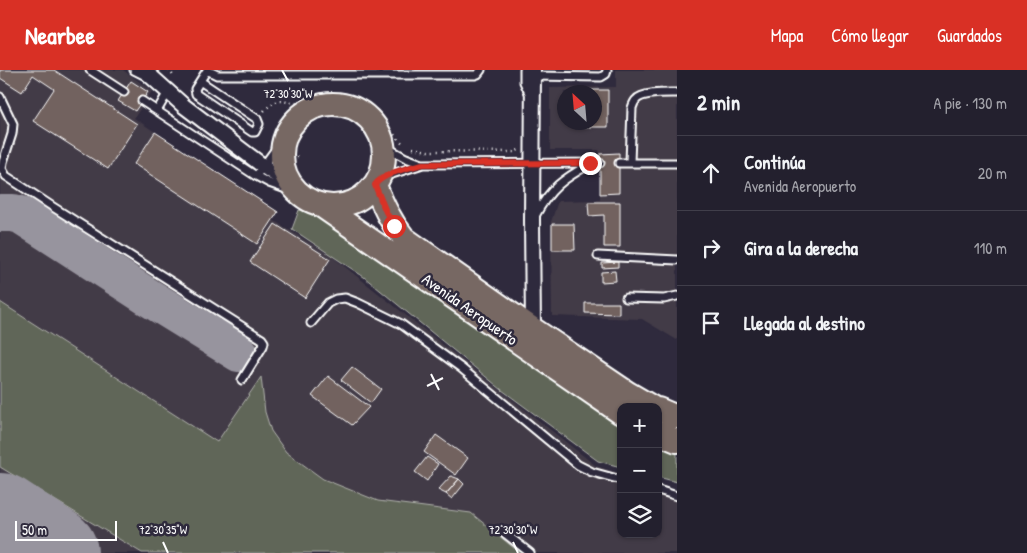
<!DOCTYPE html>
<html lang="es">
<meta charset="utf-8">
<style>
:root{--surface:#23202e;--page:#2f2d3a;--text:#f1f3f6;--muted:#a3a3aa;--line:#403e4a;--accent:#d93025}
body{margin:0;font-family:"Patrick Hand",sans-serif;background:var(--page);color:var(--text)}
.controls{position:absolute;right:15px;bottom:15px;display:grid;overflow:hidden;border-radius:10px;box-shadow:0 1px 4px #0004}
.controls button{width:45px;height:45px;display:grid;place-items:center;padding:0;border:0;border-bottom:1px solid var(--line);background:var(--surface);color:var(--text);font:25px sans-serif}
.compass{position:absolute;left:557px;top:15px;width:45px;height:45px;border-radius:50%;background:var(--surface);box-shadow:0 1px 4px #0004;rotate:334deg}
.scale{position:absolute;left:15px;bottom:12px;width:102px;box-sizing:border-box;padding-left:5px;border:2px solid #fff;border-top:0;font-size:14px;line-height:18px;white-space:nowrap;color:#fff;-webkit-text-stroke:4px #2f2a3d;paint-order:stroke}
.stop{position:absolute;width:15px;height:15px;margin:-11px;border:4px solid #d93025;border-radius:50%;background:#fff}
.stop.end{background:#d93025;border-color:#fff;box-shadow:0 1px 5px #0008}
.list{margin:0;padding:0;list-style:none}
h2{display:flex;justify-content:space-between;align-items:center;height:65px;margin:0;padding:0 20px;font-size:21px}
h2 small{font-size:16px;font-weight:400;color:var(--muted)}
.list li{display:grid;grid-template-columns:32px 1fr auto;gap:15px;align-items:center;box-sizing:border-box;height:75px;padding:0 20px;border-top:1px solid var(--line)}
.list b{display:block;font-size:19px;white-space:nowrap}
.list p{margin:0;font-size:16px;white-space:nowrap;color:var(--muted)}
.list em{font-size:16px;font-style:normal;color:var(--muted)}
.icon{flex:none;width:28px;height:28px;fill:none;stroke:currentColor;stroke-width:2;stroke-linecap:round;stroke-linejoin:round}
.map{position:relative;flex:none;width:677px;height:483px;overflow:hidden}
header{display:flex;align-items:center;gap:30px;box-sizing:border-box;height:70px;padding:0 25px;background:var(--accent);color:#fff}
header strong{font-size:24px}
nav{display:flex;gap:28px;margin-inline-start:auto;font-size:18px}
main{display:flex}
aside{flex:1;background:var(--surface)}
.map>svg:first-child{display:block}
.built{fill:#433b47;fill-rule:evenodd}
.green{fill:#606658;stroke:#b0b2ac}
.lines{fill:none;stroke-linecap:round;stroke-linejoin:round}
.taxiway{stroke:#97949e;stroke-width:38}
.runway{stroke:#97949e;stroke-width:92}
.building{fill:#72625f;stroke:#fff}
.service-casing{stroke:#fff;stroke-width:11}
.minor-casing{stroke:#fff;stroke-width:18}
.primary-casing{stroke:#fff;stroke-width:26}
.path{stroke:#fff;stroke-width:2.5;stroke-dasharray:1 4;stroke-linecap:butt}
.service{stroke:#2f2a3d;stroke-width:7}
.minor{stroke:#2f2a3d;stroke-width:14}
.primary{stroke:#776864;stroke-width:22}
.route{stroke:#d93025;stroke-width:6}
.ticks{fill:none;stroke:#fff;stroke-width:2}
.labels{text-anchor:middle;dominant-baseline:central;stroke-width:5;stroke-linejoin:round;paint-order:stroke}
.street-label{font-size:16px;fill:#fff;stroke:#2f2a3d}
.ticks-label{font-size:12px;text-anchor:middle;fill:#fff;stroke:#2f2a3d;stroke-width:5;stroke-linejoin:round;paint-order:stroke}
</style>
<header>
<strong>Nearbee</strong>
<nav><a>Mapa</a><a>Cómo llegar</a><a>Guardados</a></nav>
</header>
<main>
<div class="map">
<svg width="677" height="483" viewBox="0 0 677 483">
<rect width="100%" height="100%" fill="#2f2a3d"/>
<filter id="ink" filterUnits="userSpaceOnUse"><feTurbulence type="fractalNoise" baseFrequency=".02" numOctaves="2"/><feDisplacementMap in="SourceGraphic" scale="10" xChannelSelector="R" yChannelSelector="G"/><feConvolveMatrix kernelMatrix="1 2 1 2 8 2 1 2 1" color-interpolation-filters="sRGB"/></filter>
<g filter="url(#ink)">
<path class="built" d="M0 0H123L152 21 134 48 155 62 278 142 273 150 330 185 596 396 621 404V464H658V415L677 421V483H0Z
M616 0H677V270L642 249 552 246 551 152 558 131 600 130V84L599 80H550V18L616 17ZM564 22H594V52H564Z"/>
<path class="green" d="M299 140 331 146 621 353V397L598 391 502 320 364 207 292 159Z
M0 232 217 372 261 307 265 342 271 361 286 382 323 409 378 431 471 443 520 483H142L0 397Z
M658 375 677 382V412L658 407Z"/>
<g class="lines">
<path class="taxiway" d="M0 143H13L21 145 148 227 239 283"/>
<path class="runway" d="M0 449 52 483"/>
</g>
<path class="building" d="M0 0H54L137 54 108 99 33 51 54 19 33 5 22 22 0 8Z
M131 11 148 22 135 41 118 31Z
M584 20H608V57H583V52H594V22H584Z
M155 62 278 142 257 174 134 94Z
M619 83V123L600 124V84Z
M588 132H620V177H604V145L589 146Z
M275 154 330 189 305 228 250 192Z
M552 154H574L575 180H552Z
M618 192V197L602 198V193Z
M615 201 616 211 601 212V202Z
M585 233H619V244L585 243Z
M352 297 381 319 371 333 341 310Z
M328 306 369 337 352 355 312 326Z
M436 365 468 388 456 405 424 382Z
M427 387 438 394 427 411 415 402Z
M451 406 459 409 446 424 438 420Z
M459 409 464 414 452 429 446 424Z"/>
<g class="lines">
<g class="service-casing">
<path id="service" d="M90 0 124 22
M134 0 146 6
M524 0V12L530 25
M533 6 601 7 606 4 607 0
M200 11 257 49 259 54 255 62H252L196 24 195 19 207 0 217 5H475L478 4 481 0
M0 27 13 54 12 64 3 92 2 99 6 106 53 137 262 269 264 272 263 276 242 310
M142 31 256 106 269 113 300 124
M157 41 168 22
M384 76 406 88 422 94
M630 92 632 38C633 35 634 32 636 30 642 22 667 23 677 23
M619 93H677
M256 106 286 65
M378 111 389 105 423 94 600 93
M535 146C550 118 563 109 590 94
M598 186 677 190
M626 228 664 229 677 226
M311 253 328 233 336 229 345 228 358 233 401 254 461 298 578 395 592 402 621 410
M658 420 677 426
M502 461 530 483"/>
</g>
<g class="minor-casing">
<path id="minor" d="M144 0 184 36 263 96 292 116
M533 0 532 150 533 259"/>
</g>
<g class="primary-casing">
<path id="primary" d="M282 85a51 51 0 1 1 102 0a51 51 0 1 1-102 0Z
M375 115C383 135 390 151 404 168L533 259 628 323 652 337
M320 135 621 343
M658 339 677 347
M658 363 677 371"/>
</g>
<path class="path" d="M169 0 174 7
M264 41C280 24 283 34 303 34 307 35 310 32 314 31 319 28 326 26 333 26 353 24 371 35 383 50 390 59 395 67 404 74
M413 78 428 81 514 82 519 80
M282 86 300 87"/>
<use href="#service" class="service"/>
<use href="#minor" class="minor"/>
<use href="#primary" class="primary"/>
</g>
</g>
<g class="lines" filter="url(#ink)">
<path class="route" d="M394 156 386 142 375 115C383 103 409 98 423 94L590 93"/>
</g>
<path class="ticks" d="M282 0 288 11M431 304 439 320M427 316 443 308M163 472 168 483M513 472 518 483"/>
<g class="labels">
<g class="street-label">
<text transform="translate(470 239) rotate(35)">Avenida Aeropuerto</text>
</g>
</g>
<g class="ticks-label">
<text x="288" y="28">72°30'30"W</text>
<text x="163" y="464">72°30'35"W</text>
<text x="513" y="464">72°30'30"W</text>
</g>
</svg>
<div class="controls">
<button>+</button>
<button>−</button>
<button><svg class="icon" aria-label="layers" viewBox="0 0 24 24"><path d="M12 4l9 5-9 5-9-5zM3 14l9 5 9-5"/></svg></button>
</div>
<svg class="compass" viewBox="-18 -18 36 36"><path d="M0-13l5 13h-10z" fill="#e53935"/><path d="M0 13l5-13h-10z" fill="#a3a3aa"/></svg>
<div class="scale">50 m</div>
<div class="stop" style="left:394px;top:156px"></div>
<div class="stop end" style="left:590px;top:93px"></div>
</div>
<aside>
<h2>2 min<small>A pie · 130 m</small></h2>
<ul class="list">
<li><svg class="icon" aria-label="ahead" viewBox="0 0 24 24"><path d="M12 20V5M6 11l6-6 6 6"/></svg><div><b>Continúa</b><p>Avenida Aeropuerto</p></div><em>20 m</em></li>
<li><svg class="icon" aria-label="right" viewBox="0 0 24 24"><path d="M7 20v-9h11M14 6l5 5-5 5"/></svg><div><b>Gira a la derecha</b></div><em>110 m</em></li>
<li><svg class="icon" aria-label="arrive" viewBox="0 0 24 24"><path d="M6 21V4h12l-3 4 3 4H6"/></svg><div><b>Llegada al destino</b></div></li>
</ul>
</aside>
</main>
